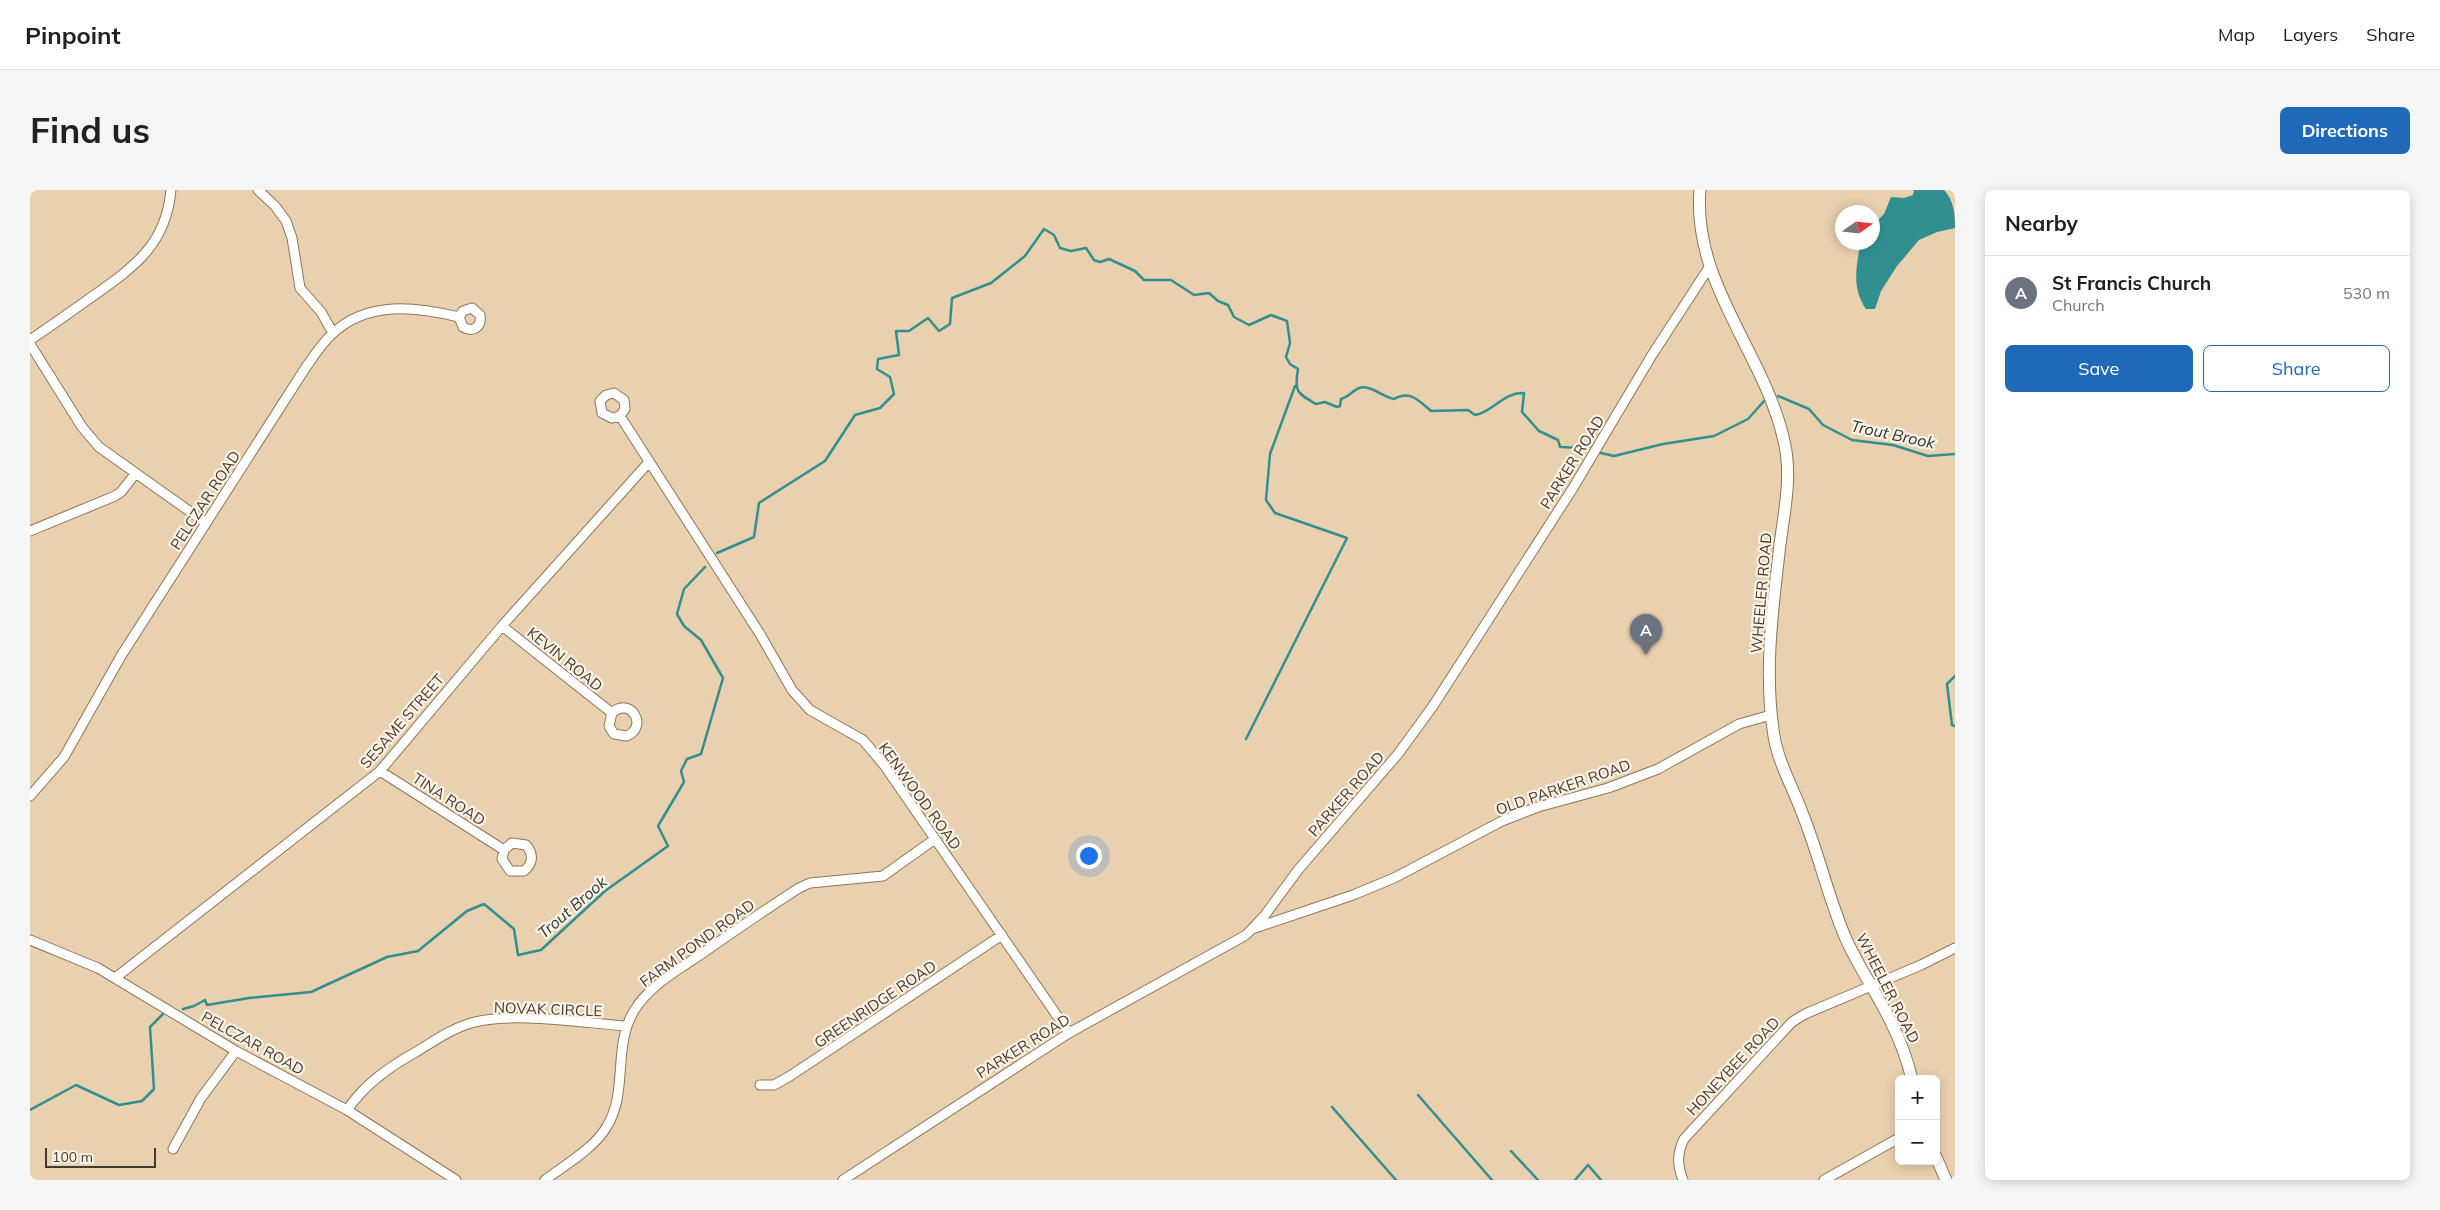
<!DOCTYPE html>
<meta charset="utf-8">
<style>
:root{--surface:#fff;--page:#f6f6f6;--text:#202124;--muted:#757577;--line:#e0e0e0;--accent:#2069b9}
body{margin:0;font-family:Mulish,sans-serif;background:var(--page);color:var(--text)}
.controls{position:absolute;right:15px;bottom:15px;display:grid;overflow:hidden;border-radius:8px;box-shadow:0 2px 12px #0003}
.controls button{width:45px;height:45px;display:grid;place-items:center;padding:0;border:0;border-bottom:1px solid var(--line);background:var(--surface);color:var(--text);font:25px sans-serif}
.compass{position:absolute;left:1805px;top:15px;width:45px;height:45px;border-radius:50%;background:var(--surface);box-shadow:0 2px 12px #0003;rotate:76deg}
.scale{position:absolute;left:15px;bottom:12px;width:111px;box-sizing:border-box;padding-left:5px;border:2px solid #43392c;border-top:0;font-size:14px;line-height:18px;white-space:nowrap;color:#43392c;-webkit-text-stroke:4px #fef3e6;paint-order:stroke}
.you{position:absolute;left:1058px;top:665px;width:18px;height:18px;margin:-12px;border:4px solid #fff;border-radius:50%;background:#1a73e8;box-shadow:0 0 0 8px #1a73e833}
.badge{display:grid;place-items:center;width:32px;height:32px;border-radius:50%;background:var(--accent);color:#fff;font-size:16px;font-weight:700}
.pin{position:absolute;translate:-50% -41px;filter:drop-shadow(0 1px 2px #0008)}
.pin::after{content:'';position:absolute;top:26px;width:18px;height:15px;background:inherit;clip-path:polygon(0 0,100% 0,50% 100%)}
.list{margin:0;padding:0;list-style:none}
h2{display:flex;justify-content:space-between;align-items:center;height:65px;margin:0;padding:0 20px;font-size:21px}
h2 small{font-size:16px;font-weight:400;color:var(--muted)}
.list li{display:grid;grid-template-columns:32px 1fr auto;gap:15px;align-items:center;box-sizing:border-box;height:75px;padding:0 20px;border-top:1px solid var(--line)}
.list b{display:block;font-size:19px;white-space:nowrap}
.list p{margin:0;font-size:16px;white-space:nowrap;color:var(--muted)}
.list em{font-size:16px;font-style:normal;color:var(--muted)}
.actions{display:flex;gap:10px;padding:15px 20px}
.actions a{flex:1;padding:11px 0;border:1px solid var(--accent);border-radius:8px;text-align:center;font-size:18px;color:var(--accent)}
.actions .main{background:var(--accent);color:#fff}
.map{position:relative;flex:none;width:1925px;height:990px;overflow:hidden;border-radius:8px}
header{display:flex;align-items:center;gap:30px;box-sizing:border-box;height:70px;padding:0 25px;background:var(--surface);border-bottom:1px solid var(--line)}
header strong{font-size:24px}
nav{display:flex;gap:28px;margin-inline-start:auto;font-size:18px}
.intro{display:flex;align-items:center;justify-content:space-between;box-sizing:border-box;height:120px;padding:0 30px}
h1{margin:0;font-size:35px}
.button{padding:12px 22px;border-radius:8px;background:var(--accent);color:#fff;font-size:18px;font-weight:700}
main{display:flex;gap:30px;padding:0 30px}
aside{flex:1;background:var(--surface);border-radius:8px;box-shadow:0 2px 12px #0003}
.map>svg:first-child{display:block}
.water{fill:#318f8f}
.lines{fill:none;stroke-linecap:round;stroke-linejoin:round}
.stream{stroke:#318f8f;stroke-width:2.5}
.street-casing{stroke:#8c7657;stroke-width:11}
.secondary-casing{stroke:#8c7657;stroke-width:13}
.street{stroke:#fff;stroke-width:9}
.secondary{stroke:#fff;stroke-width:11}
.labels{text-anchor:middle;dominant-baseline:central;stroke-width:4.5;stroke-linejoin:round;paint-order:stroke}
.street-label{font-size:15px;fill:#43392c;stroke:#fef3e6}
.water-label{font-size:16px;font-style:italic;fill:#1f3534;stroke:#fef3e6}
</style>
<header>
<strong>Pinpoint</strong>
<nav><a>Map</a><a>Layers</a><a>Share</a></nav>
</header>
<div class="intro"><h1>Find us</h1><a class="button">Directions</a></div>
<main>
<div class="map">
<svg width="1925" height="990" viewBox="0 0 1925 990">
<rect width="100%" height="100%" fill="#e9d0af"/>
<path class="water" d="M1884 0H1914C1924 11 1925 24 1925 38L1907 42 1889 50 1867 76 1851 101 1845 119H1836C1821 97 1827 77 1830 53L1842 52 1843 35 1854 24 1861 7 1874 8 1883 5Z"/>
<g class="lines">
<path class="stream" d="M0 2 1 0
M1748 206 1779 219 1793 235 1822 250 1863 255 1898 266 1925 264
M1571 263 1584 266 1633 254 1684 246 1718 229 1735 210
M687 363 724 347 729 313 795 271 825 225 850 218 864 204 860 187 847 179 848 169 869 165 866 141H879L898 128 909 141 920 134 922 108 961 93 995 66 1014 39 1024 45 1030 58 1041 61 1056 58 1064 70 1070 72 1079 69 1105 81 1114 90H1141L1164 105 1179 103 1188 111 1198 115 1204 127 1219 135 1241 125 1257 131 1260 153 1256 167 1260 174 1268 179C1264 202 1267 203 1286 214L1295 212 1307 217 1310 216 1311 209C1319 207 1322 201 1329 198 1339 194 1353 207 1364 209 1380 200 1388 210 1401 221L1438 220 1445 225C1463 222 1473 202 1494 203L1492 222 1509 241 1528 250 1530 257 1551 258 1560 256
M1925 486 1917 494 1922 535 1925 536
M1216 549 1317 348 1245 323 1236 310 1240 264 1265 196
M153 819 164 816 175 810 177 815 219 808 281 802 357 767 388 761 437 721 454 714 484 739 488 765 511 760 575 701 638 656 628 636 654 592 651 581 657 569 671 564 693 488 671 450 654 436 647 424 654 399 675 377
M1388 905 1462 990
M1302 917 1366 990
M0 920 46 895 89 915 112 911 124 899 120 837 133 824
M1481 961 1508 990
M1545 990 1558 975 1571 990"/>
<g class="street-casing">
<path id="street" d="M228 0 245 16 256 31 262 48 270 98 291 122 303 143
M0 150C21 136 42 121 63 106 104 77 136 55 141 0
M0 154 52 237 69 257 176 333
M590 226 582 228 572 223 570 211 576 205 584 203 594 210 595 219 590 226 730 444 762 500 780 520 833 550 854 575 1039 843
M0 341 85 306 91 302 105 284
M472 436 582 523C600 506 619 536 597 546L584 544 579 536 582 523
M350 581 474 660 472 669 480 681H494C503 674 504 664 496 655L482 653 474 660
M0 606 34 567 91 466 276 177C284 166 292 153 302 144 338 110 386 117 429 127L433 121 442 118 450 125C452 137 443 143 433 137L429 127
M1225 738 1323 705 1364 688 1472 631 1508 617 1578 598 1628 579 1709 534 1741 525
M0 750 68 778 206 861 317 920 426 990
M85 788 350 581 472 436 619 272
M730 895H744L760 886 972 745
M317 920C335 894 359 877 386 862 404 851 421 839 441 833 482 821 553 833 597 836
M143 959 171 908 206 861
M515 990C535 975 563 959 576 938 599 902 582 857 604 821 620 794 652 778 677 760 707 739 738 718 769 698L780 693 853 686 905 649
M813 990 1039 843 1216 745 1235 725 1268 680 1368 564 1403 516 1543 298 1622 165 1680 76
M1653 990C1647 975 1647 963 1654 949L1762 832 1775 824 1891 775 1925 758
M1794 990 1869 948"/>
</g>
<g class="secondary-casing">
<path id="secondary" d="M1670 0C1662 93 1735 164 1754 251 1763 288 1753 326 1749 363 1742 423 1734 485 1744 546 1748 572 1764 600 1773 625 1789 665 1799 710 1816 749 1829 778 1847 803 1861 832 1870 850 1877 869 1882 889
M1906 967 1916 990"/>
</g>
<use href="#street" class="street"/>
<use href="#secondary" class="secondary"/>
</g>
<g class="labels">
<g class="street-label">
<text transform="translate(1542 272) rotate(-58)">PARKER ROAD</text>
<text transform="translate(175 310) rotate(-57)">PELCZAR ROAD</text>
<text transform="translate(1731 403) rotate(-85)">WHEELER ROAD</text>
<text transform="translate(535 469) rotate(39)">KEVIN ROAD</text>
<text transform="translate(372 531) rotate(-49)">SESAME STREET</text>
<text transform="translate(1533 597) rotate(-19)">OLD PARKER ROAD</text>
<text transform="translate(1316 604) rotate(-49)">PARKER ROAD</text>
<text transform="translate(890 606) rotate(54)">KENWOOD ROAD</text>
<text transform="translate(419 609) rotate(33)">TINA ROAD</text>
<text transform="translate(667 753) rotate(-36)">FARM POND ROAD</text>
<text transform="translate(1858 798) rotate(63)">WHEELER ROAD</text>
<text transform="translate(845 814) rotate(-34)">GREENRIDGE ROAD</text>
<text transform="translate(518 819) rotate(2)">NOVAK CIRCLE</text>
<text transform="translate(223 853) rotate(29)">PELCZAR ROAD</text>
<text transform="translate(993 856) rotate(-32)">PARKER ROAD</text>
<text transform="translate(1703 876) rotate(-47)">HONEYBEE ROAD</text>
</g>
<g class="water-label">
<text transform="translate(1863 244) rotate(12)">Trout Brook</text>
<text transform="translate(542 717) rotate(-41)">Trout Brook</text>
</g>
</g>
</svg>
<div class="controls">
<button>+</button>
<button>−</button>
</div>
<svg class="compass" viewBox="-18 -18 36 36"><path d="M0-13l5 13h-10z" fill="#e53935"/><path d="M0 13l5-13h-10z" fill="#757577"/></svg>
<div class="scale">100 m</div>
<div class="you"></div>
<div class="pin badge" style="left:1616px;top:465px;background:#6b7280">A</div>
</div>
<aside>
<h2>Nearby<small></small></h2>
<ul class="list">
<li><span class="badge" style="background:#6b7280">A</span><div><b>St Francis Church</b><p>Church</p></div><em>530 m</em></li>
</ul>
<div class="actions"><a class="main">Save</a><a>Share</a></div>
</aside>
</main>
